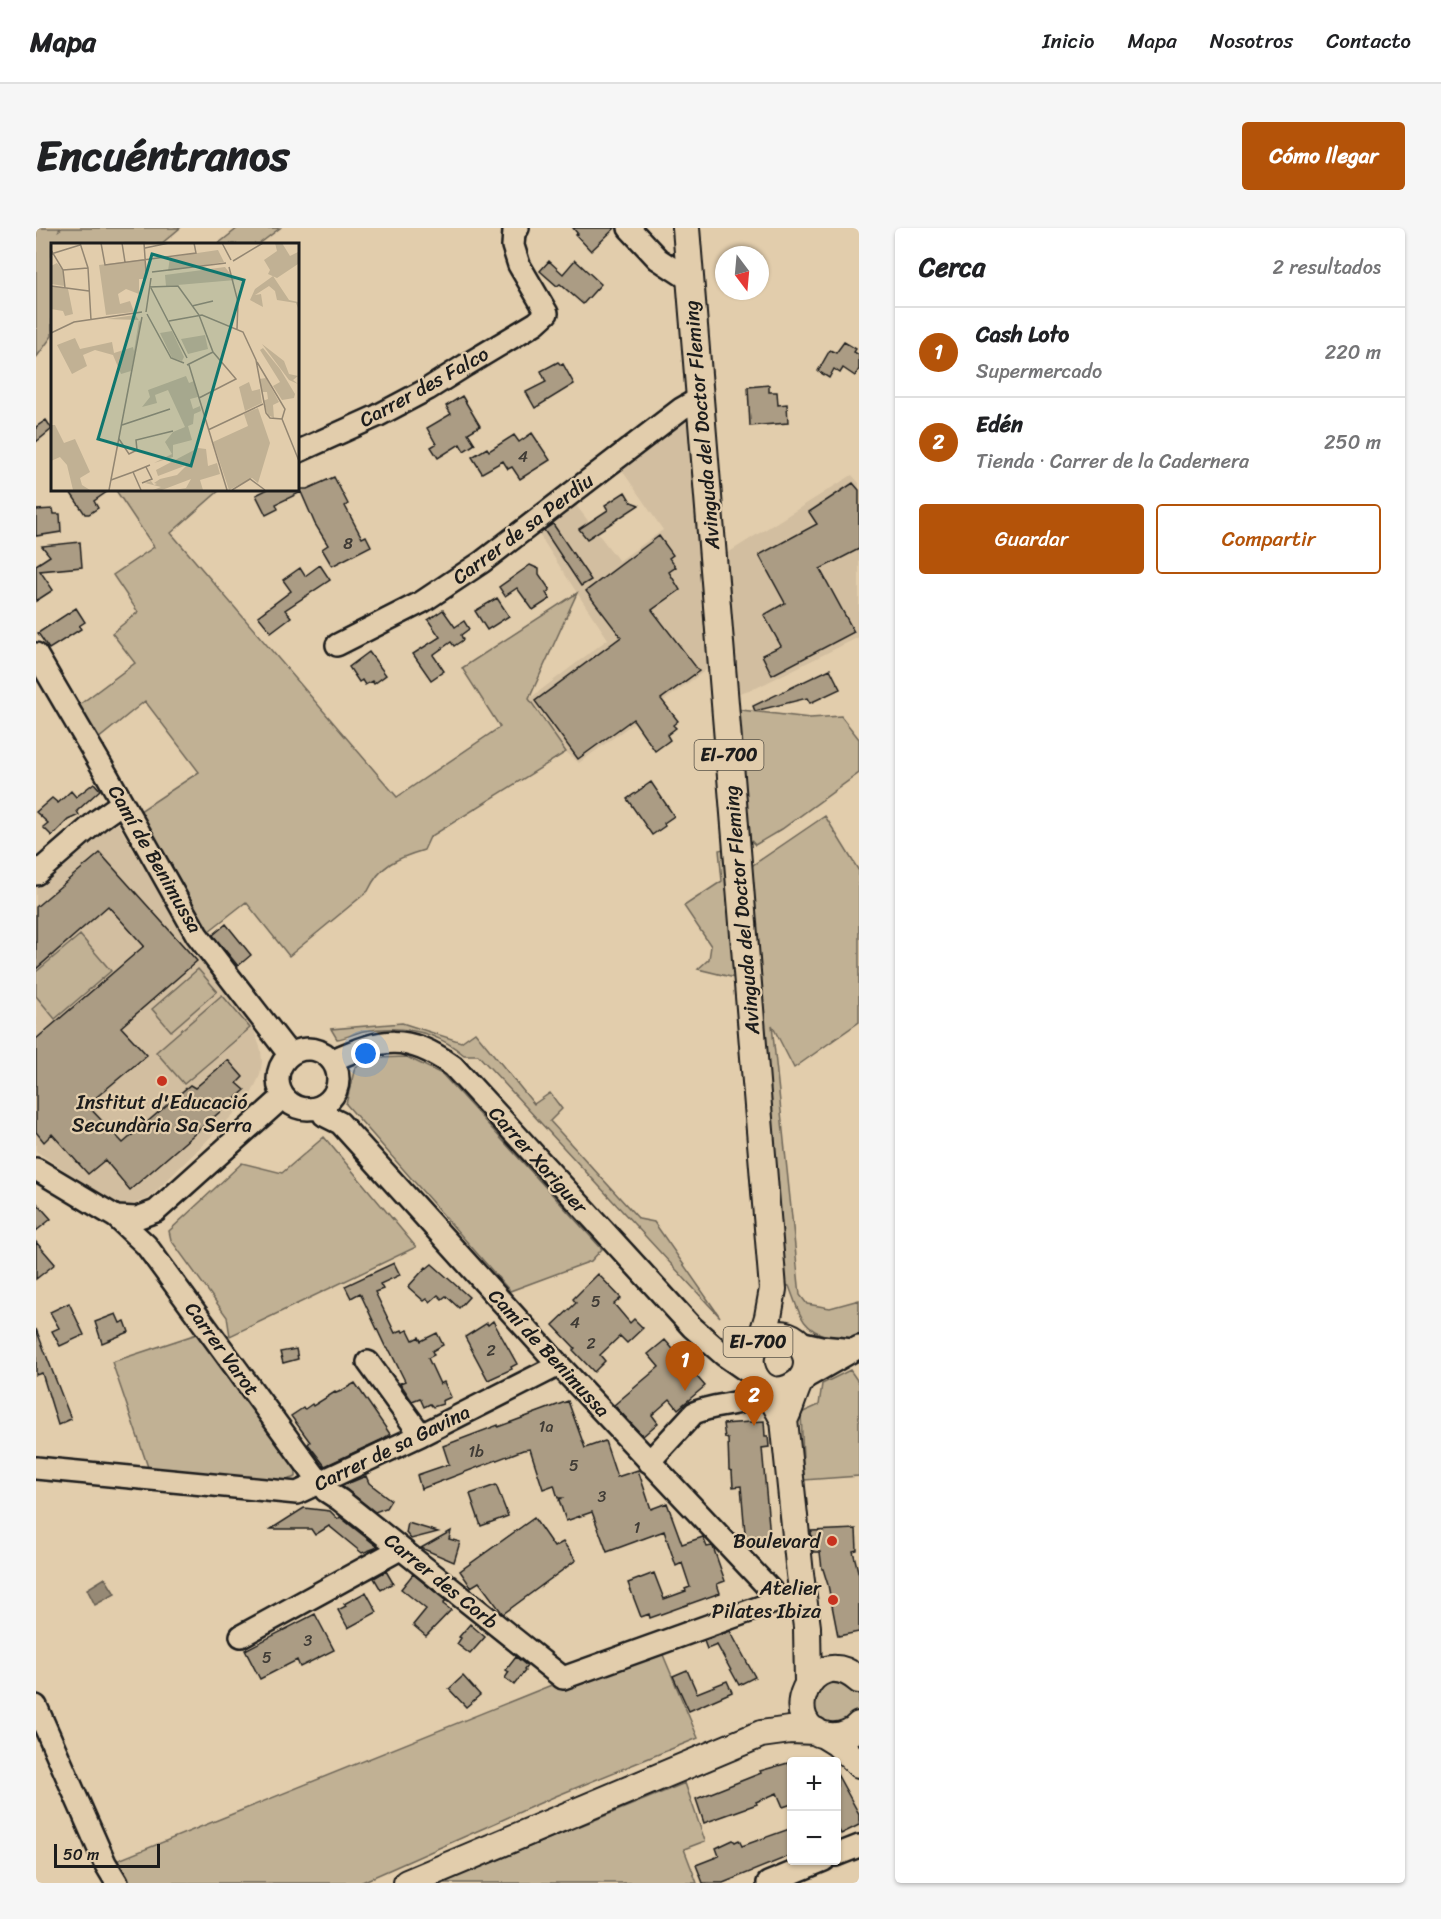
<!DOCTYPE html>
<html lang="es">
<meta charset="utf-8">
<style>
:root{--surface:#fff;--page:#f6f6f6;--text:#202124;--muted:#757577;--line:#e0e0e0;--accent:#b45309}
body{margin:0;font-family:Sriracha,sans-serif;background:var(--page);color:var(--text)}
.controls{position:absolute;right:18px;bottom:18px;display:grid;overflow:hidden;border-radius:6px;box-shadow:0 2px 4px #0004}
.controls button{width:54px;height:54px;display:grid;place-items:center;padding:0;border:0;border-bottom:2px solid var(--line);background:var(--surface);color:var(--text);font:30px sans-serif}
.compass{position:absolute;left:679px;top:18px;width:54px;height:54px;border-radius:50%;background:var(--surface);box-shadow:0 2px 4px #0004;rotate:164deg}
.scale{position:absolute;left:18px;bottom:15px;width:106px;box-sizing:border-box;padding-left:6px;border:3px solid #1c1c1c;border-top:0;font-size:16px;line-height:21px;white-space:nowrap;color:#1c1c1c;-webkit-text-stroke:4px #e2cdac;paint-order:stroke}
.you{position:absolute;left:330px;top:826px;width:21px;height:21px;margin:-15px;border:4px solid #fff;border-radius:50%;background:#1a73e8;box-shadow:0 0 0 9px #1a73e833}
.badge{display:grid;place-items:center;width:39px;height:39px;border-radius:50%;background:var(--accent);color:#fff;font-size:20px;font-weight:700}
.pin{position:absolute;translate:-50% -50px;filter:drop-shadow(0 2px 3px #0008)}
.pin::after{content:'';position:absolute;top:32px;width:21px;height:18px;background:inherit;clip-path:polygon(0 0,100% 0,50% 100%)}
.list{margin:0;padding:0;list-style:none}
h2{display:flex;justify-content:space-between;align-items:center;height:78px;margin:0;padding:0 24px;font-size:26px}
h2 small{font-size:20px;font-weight:400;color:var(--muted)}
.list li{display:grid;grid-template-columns:39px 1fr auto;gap:18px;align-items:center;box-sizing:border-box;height:90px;padding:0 24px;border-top:2px solid var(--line)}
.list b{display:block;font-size:22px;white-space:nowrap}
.list p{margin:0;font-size:20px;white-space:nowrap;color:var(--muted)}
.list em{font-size:20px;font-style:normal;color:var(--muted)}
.actions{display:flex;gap:12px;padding:18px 24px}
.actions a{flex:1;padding:14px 0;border:2px solid var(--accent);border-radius:6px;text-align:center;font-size:21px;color:var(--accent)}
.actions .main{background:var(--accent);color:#fff}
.map{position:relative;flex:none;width:823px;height:1655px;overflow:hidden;border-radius:6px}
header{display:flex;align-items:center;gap:36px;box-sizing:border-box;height:84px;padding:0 30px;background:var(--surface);border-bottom:2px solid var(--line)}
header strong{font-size:28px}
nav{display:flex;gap:33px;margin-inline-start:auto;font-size:21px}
.intro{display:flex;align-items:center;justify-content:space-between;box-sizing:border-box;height:144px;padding:0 36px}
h1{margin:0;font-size:42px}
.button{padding:15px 27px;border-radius:6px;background:var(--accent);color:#fff;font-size:21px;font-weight:700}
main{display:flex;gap:36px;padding:0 36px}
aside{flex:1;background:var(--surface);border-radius:6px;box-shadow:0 2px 4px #0004}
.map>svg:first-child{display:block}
.built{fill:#d2bea0}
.green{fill:#c1b194;stroke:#6e6658;stroke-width:1.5}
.water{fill:#968975;stroke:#655d51;stroke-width:1.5}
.building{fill:#ab9c84;stroke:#1c1c1c;stroke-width:1.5}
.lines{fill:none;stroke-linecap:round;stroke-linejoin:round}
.minor-casing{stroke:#1c1c1c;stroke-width:26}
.major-casing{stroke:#1c1c1c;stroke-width:30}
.minor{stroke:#e2cdac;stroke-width:21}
.major{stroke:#e2cdac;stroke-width:26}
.poi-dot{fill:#c8321e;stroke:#e2cdac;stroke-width:2}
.labels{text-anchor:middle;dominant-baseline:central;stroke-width:4.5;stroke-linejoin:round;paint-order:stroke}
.number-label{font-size:16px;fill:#403c36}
.shield{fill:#e2cdac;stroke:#575147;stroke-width:1.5}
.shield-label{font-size:18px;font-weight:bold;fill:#1c1c1c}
.street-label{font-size:20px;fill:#1c1c1c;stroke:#e2cdac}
.poi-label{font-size:20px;fill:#1c1c1c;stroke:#e2cdac;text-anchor:end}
.inset-road{fill:none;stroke:#938672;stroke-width:1.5}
.view{fill:#0f766e;fill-opacity:0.15;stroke:#0f766e;stroke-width:3}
.inset-edge{fill:none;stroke:#1c1c1c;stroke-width:3}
</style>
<header>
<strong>Mapa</strong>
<nav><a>Inicio</a><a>Mapa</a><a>Nosotros</a><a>Contacto</a></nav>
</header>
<div class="intro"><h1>Encuéntranos</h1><a class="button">Cómo llegar</a></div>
<main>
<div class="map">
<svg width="823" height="1655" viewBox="0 0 823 1655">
<rect width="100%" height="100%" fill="#e2cdac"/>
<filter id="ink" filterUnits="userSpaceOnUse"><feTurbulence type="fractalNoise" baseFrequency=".0167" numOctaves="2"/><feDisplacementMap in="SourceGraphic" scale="12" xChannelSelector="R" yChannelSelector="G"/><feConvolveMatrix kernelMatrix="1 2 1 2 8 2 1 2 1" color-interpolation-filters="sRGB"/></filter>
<g filter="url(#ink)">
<path class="built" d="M658 181 687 328 816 247 823 255V409L720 460 696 467 674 439 543 535 530 524 493 471 572 411 541 365 499 300 536 272 583 333 627 302 583 238Z
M82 596 165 734 210 789 218 802 225 822 226 834 224 847 213 871 112 971 92 978 74 973 0 923V660L69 599Z"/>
<path class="green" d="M0 0H24L23 2 26 0H144L125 16H16V108L0 130Z
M202 0H244L223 16H182Z
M79 261H185L135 305 361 569 464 499 426 440 541 365 493 471 530 524 394 609 388 622C361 630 344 637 332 663L253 728 210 674 173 703 104 583 163 544 109 473 62 511 43 477 99 435 76 405 102 384 77 347 118 319Z
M697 481 774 490 805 488 823 511V545L746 601 719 617 710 607Z
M789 588 823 643V794L758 840 736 797 764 1067 771 1076 794 1080 823 1072V1107L814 1111C804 1105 801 1111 792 1108 764 1102 762 1080 753 1058L745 1057 711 651 717 637Z
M692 620 699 750 662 741 673 731 675 718 648 678 686 653 683 622Z
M44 707 75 743 19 791 0 768V744Z
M162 741 181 763 135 803 116 781Z
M186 767 214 800 148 856 120 824Z
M366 795 425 814 439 804 498 876 514 865 526 881 514 893 603 991 618 994 684 1089 442 827H428C399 802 364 797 328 803 318 805 311 810 301 811L295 801Z
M371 829 406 846 566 1021 555 1033 474 1063 310 876 319 839 339 830Z
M288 909 380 1019 194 1108 191 1089 135 1012 133 1003 206 935 246 945Z
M161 1106 260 1240V1249L253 1251 251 1254 113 1242 76 1134Z
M814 1142 823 1155V1248L768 1252 765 1185 783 1177 786 1156Z
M625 1422 662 1510 520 1568 324 1655H87L75 1635 518 1456Z
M791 1448 823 1464V1484L815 1495 783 1497 771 1467Z
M649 1555 669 1613 648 1621 661 1655H405Z"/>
<path class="water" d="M69 1350 79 1366 59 1377 51 1361Z"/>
<path class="building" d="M537 0H579L555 23 540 7 542 6Z
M539 32 565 56 547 76 524 56 521 58 504 43 513 33 527 46Z
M808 114 820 121 818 124 823 127V141L819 148 807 140 804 145 798 141 793 150 782 143 794 122 800 125Z
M522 134 525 137 527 136 538 156 499 180 490 164 510 154 505 143Z
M733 157V164H741L742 177 751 176 752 195 714 198 712 159Z
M426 168 444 198 432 205 439 216 428 223 424 216 402 230 395 219 400 216 391 200 415 186 410 178Z
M10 192 16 201 0 214V199Z
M496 205 514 232 484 251 476 239 472 241 467 233 446 245 436 229 451 220 453 223 478 207 483 214Z
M298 249 312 276 309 278 326 310 330 308 335 318 296 338 286 321 292 317 279 296 265 264 240 276 242 281 230 287 220 267 232 261H271Z
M817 255 823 262V321L784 341 818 404 736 447 726 427 745 418 728 387 749 375 723 327 781 296 773 284Z
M32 261H75L58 273 62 280 53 286H49Z
M589 264 595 274 603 277 551 311 543 301 572 282 569 277Z
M17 281 18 286H24L25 304 0 308V282Z
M517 296 555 352 545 358 508 302Z
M623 308 637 327 633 330 640 339 633 344 644 362 616 382 663 443 625 471 642 493 637 497 640 500 631 507 634 512 619 523 597 491 542 531 499 473 585 409 550 363Z
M44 314 46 339 4 343 17 362 0 373V337L14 328 6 318Z
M284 337 294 352 249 382 255 389 235 404 222 388 255 363 247 352 264 340 269 348Z
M494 337 503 341V346L514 362 510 365 514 371 497 382 481 360 469 368 463 359Z
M461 370 473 388 451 402 439 383Z
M40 380 49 394 43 398 45 401 13 421 2 405Z
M407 382 419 399 428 393 433 401 425 407 427 412 418 418 415 414 397 427 408 443 395 452 377 426 404 409 392 392Z
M333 424 350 447 338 456 336 453 329 457 326 452 323 454 313 439Z
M794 441 804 461 774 475 771 470 719 483 717 478Z
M615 554 638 588 628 595 629 598 616 607 591 571Z
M58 555 64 562 41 583 43 587 32 592 16 608 7 599 12 595 0 584 16 570 22 575 35 563 40 569Z
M64 625 161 733 85 799 111 827 51 877 87 915 154 857 159 860 192 832 207 849 201 855 209 862 94 962 69 932 52 946 16 906 8 914 0 904V811L108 718 72 678 0 741V679Z
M190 696 215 727 202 738 177 707Z
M0 974 15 991 0 1003Z
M0 1014 19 1036 0 1051Z
M358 1035 364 1047 344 1056 347 1061 339 1064 359 1105 366 1102 367 1104 372 1102 377 1112 383 1109 385 1113 401 1105 407 1117 396 1123 398 1127 392 1130 404 1156 408 1154 415 1169 406 1173 407 1176 397 1179 394 1176 388 1179 384 1170 376 1173 364 1155 369 1153 354 1123 349 1118 324 1065 315 1070 309 1058Z
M396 1036 433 1069 423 1080 410 1068 406 1071 402 1067 394 1074 391 1071 388 1073 372 1059 390 1039 391 1040Z
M562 1046 585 1070 578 1076 594 1095 598 1091 607 1100 591 1115 584 1108 564 1127 569 1133 558 1144 537 1122 539 1120 517 1097 540 1075 537 1071Z
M33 1075 48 1107 24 1118 16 1103 23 1100 14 1084Z
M80 1086 84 1095 89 1093 93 1104 66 1115 59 1094Z
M457 1093 481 1136 475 1139 476 1141 452 1152 429 1109 451 1095 452 1097Z
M0 1101 35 1191 22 1197 6 1145 0 1147Z
M629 1112 669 1158 642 1181 634 1171 616 1187 622 1195 607 1208 578 1177 623 1139 612 1126Z
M260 1121 262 1131 247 1135 244 1124Z
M319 1155 354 1206 345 1212 289 1238 272 1216 274 1214 255 1188 267 1180 269 1181 276 1176 277 1178 299 1164 300 1165 305 1163Z
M532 1173 549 1220 569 1213 581 1249 602 1242 615 1281 631 1275 646 1316 667 1309 671 1319 676 1318 677 1319 689 1353 681 1356 684 1365 614 1390 613 1386 605 1389 592 1355 618 1345 628 1371 650 1363 649 1361 654 1359 646 1335 640 1338 628 1303 571 1324 556 1284 530 1293 523 1272 526 1270H522L518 1257 507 1261 494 1221 487 1222 385 1261 381 1247 413 1236 407 1218 462 1197V1199Z
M728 1193 729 1208H732L733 1219 726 1220 735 1319 713 1321 710 1317 705 1258 697 1259 696 1243 693 1242 692 1211 689 1210 687 1196Z
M330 1248 333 1255 355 1272 350 1280 339 1284 306 1258Z
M460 1257 472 1288 445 1298 434 1266Z
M268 1280 294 1283 302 1291 304 1289 342 1319 326 1325 293 1298 279 1307 275 1301H235Z
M498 1290 518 1319 527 1314 540 1332 467 1386 443 1354 435 1359 424 1343Z
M372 1295 402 1304 375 1311 370 1305Z
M820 1301 821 1322 817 1323 823 1347V1404L802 1408 792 1357 787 1341H786L784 1324H777L775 1303Z
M415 1303 413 1311 424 1314 418 1334 385 1320Z
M350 1343 357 1355 345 1362 338 1350Z
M377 1346 410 1373 407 1376 415 1382 390 1408 377 1397 390 1381 365 1361Z
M330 1364 341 1384 312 1400 302 1382 310 1378 308 1376Z
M279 1386 298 1422 264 1439 261 1432 224 1451 209 1422Z
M434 1396 449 1409 434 1426 421 1416 425 1410 423 1409Z
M694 1403 719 1449 703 1457 681 1417 671 1421 668 1413Z
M480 1429 491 1438 488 1442 489 1443 478 1457 469 1450 473 1444 470 1442Z
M651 1442 661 1465 691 1453 696 1464 653 1483 637 1448Z
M427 1448 444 1467 430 1479 413 1461Z
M752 1535 756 1543V1576L747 1579 741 1565 720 1574 721 1576 668 1595 660 1571 725 1545 724 1543Z
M801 1546 823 1586V1597L805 1606 801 1598Z
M756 1600V1627L687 1655H667L660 1637 683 1628 680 1620 697 1612 699 1614 703 1612 706 1618Z"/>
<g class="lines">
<g class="minor-casing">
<path id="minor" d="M593 0 622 31 654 52
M261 224 341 188 392 161 430 137 500 95 511 85 483 37 477 18 478 3 482 0
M301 417 386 374 446 334 645 181 664 170
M0 426 72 549 161 707 253 826
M0 646 62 592 86 575
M242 851a30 30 0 1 1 60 0a30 30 0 1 1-60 0Z
M297 832C347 810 370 805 417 838L656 1099 688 1127 717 1147
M285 879 288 887 304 895 523 1137 744 1372
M0 941 80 989 101 990 120 983 247 869
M80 989 110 1017 290 1263 304 1272 527 1450 744 1372 767 1371
M763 1114 785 1119 817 1122
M332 1134 385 1207
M765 1152 823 1119
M613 1234 658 1185C685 1173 706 1181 730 1160
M0 1240 261 1265 385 1207 523 1137
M205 1408 364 1321
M0 1478 69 1635 81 1655
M800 1627 823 1618
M732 1655 788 1632"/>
</g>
<g class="major-casing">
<path id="major" d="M650 0 737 1061 732 1089 725 1112
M731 1161 748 1192 764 1346 771 1399 772 1455
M748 1192C754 1181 757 1168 762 1157 764 1153 767 1149 769 1145 774 1133 769 1120 760 1112 753 1107 745 1105 738 1107 693 1114 720 1187 763 1154
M823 1452C775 1410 738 1500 793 1508 805 1509 815 1506 823 1497
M788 1507 801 1515 823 1536
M371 1655 725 1506 754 1502 780 1503"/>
</g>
<use href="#minor" class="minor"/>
<use href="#major" class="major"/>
</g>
</g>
<g class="poi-dot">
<circle cx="126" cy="853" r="6"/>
<circle cx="796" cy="1313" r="6"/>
<circle cx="797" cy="1372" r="6"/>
</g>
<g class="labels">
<g class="number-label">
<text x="487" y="228">4</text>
<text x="312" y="315">8</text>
<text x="560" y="1073">5</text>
<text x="539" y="1094">4</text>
<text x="555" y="1115">2</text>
<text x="455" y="1122">2</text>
<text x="510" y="1198">1a</text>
<text x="440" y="1223">1b</text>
<text x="538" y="1237">5</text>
<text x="566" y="1268">3</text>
<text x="601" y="1299">1</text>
<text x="272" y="1412">3</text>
<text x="231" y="1429">5</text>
</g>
<g class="shield">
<rect x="658.5" y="512" width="69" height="30" rx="4.5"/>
<rect x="687.5" y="1099" width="69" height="30" rx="4.5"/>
</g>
<g class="shield-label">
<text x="693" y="527">EI-700</text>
<text x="722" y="1114">EI-700</text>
</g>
<g class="street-label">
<text transform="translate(388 159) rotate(-29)">Carrer des Falco</text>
<text transform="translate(666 197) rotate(-95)">Avinguda del Doctor Fleming</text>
<text transform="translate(487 301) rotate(-37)">Carrer de sa Perdiu</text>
<text transform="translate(119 631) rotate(60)">Camí de Benimussa</text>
<text transform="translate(706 682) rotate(-95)">Avinguda del Doctor Fleming</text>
<text transform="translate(502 932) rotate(48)">Carrer Xoriguer</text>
<text transform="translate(186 1121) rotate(54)">Carrer Varot</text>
<text transform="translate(513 1125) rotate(47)">Camí de Benimussa</text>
<text transform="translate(356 1220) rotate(-26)">Carrer de sa Gavina</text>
<text transform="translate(405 1353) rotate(39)">Carrer des Corb</text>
</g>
<g class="poi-label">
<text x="126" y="874" text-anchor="middle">Institut d'Educació<tspan x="126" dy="23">Secundària Sa Serra</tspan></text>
<text x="784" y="1313">Boulevard</text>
<text x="785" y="1360">Atelier<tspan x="785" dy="23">Pilates Ibiza</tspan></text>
</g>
</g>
<g transform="translate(15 15)">
<rect width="248" height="248" fill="#e2cdac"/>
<path d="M224 0H231L239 13 247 9V21L226 35 217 31 219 27 213 17 226 8ZM167 7 173 19 117 28 119 14ZM94 16 95 36H88V51L75 46 67 51 69 61 79 58 83 69 55 72 48 22ZM6 20 12 28 13 43 0 41V23ZM174 24 184 37 115 43 114 32ZM222 33 238 57 247 59V65L245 60 226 57 224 48 218 43 204 52 210 51 212 64 199 57 204 46ZM0 43 17 46 22 71 14 73 12 68 0 66ZM84 72 90 80 80 128 70 131 62 112 44 107 32 112 36 123 21 131 6 102 24 95 29 106 61 99 63 110 82 104 83 108 88 77 56 76ZM121 88 133 114 131 118 121 115 109 90ZM154 92 157 106 137 111 130 96ZM211 101 233 118 238 131 247 133 242 137 247 141 238 137ZM212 105 229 126 244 151 243 155 231 157 222 143 229 139 209 107ZM135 133 138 140 143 138 147 154 139 156 142 166 149 163 150 168 143 171 142 181 137 183 141 197 122 202V214L103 220 121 211 114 199 122 189 134 184 117 147 104 152 106 160 91 164 99 154 97 147ZM215 135 228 159 222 162 223 175 217 172 212 158 217 156 216 149H211L208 136ZM198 139 201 148 209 146 211 160 194 168 188 144ZM207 165 219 200 207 240 201 235 178 247 162 199 197 183 193 171ZM0 182H4L13 200 24 196 39 229 29 235 31 242 39 247H22L16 222 9 214 0 218ZM147 205 155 206 157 223 166 220 169 231 149 237 152 247H123L135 245 140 236 111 247H102L110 244 94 240 100 238 103 242 106 241 103 240 109 236 126 232 136 222 107 233 105 227Z" fill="#c1b194"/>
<path class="inset-road" d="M29 0 37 25 40 77M50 0 54 22 145 10 143 0M71 0 74 19M93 0 95 29M171 0 180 17M94 5 118 0M0 7 12 27 14 45M0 11 29 2M182 18 212 0M178 24 187 59 186 86M12 27 37 25M101 29 175 20M0 43 38 48M98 44 127 43 148 72 162 109 185 136 148 155M100 45 136 115M141 63 162 58M95 69 100 35M96 71 120 115 133 120M118 78 151 72 192 89 205 117 215 170 219 175 231 176M0 90 23 79 91 69M206 119 234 166 231 176M136 122 162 109M138 122 176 247M231 176 248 218M71 182 119 166M157 187 212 161M68 196 78 211 86 207 85 197 122 188M60 237 82 229M91 240 101 236 95 224M58 247 91 74M90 247 82 229 99 222M181 247 199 236 214 247"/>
<path class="view" d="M101 11 193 37 140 223 47 196Z"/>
<rect width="248" height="248" class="inset-edge"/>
</g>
</svg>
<div class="controls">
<button>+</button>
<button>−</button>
</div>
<svg class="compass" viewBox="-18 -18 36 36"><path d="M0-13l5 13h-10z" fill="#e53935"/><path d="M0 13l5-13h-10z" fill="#757577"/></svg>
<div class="scale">50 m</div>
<div class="you"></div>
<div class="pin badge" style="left:649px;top:1163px">1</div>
<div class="pin badge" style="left:718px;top:1198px">2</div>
</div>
<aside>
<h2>Cerca<small>2 resultados</small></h2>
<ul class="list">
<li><span class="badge">1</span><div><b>Cash Loto</b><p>Supermercado</p></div><em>220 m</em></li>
<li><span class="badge">2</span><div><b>Edén</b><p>Tienda · Carrer de la Cadernera</p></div><em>250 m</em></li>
</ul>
<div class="actions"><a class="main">Guardar</a><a>Compartir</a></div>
</aside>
</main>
